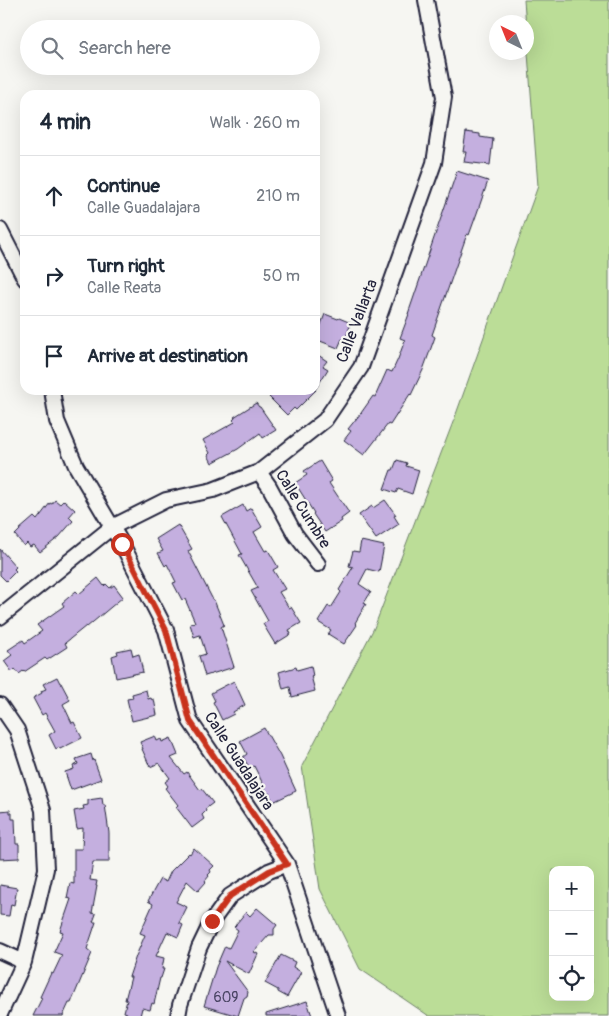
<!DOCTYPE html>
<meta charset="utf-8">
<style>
:root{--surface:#fff;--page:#f6f6f7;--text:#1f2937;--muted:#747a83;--line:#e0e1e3}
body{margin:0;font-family:Pangolin,sans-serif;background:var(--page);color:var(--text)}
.controls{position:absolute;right:15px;bottom:15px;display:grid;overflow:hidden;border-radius:10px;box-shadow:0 5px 20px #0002}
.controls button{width:45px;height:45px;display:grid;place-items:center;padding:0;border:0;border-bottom:1px solid var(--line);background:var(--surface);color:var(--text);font:25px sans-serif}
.compass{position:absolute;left:489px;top:15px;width:45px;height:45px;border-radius:50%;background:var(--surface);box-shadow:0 5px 20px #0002;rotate:317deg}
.stop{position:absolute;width:15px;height:15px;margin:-11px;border:4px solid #c8321e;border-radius:50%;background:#fff}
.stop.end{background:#c8321e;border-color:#fff;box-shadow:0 1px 5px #0008}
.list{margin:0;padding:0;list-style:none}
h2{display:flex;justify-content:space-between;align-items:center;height:65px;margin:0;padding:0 20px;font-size:21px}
h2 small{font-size:16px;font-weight:400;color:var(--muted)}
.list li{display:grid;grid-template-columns:32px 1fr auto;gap:15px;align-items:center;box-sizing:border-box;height:80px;padding:0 20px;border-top:1px solid var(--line)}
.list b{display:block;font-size:19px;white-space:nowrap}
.list p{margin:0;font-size:16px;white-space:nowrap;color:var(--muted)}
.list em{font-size:16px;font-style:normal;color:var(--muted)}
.icon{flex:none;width:28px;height:28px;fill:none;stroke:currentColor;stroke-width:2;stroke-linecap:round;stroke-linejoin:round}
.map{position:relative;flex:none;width:609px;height:1016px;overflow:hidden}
.search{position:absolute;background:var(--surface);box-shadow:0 5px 20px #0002;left:20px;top:20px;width:300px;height:55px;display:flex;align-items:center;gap:12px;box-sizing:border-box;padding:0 18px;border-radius:28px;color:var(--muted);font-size:19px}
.panel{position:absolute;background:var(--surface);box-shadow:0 5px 20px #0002;left:20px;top:90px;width:300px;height:305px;border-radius:15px}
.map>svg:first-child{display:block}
.green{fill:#bbdd97;stroke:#6e8069;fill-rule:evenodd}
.building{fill:#c4afdf;stroke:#22223b}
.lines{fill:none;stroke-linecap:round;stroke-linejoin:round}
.minor-casing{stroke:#22223b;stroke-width:18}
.minor{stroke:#f6f6f2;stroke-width:14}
.route{stroke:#c8321e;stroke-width:6}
.labels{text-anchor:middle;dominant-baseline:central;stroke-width:4.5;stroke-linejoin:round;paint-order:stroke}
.number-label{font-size:14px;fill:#4a4564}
.street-label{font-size:16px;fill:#22223b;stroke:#f6f6f2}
</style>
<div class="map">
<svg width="609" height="1016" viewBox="0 0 609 1016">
<rect width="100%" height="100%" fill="#f6f6f2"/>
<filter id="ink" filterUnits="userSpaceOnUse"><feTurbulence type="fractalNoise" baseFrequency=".02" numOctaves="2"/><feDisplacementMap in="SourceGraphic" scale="10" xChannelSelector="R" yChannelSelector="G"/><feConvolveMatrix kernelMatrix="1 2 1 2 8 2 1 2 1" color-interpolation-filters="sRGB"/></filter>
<g filter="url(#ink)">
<path class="green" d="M524 0H609V1016H429L360 969 320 889 302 766 374 628 455 417 538 186ZM553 870H590V997H553Z"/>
<path class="building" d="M466 132 480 134V137L493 139 490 165 464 162 466 152H463Z
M457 171 488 181 477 213 469 235 467 234 432 335 435 337 423 370 411 395 410 394 390 425 388 424 364 455 344 440 351 431 348 429 361 413 373 396 375 397 387 370 392 372 398 359 405 340 400 338 409 314H408Z
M325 314 338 319 339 318 351 323 345 340 342 339 338 348 315 339V334L318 326 320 327Z
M315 353 327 361 323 366 328 369 315 390Z
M277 390H316L296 410 294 408 287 415 269 397Z
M256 403 259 407H260L276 430 263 438 260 433 238 449 212 463 208 455 210 453 203 440 235 422 233 420 235 418 234 417Z
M397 460 407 463 406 466 419 470 412 494 398 489 396 493 384 489 391 470H393Z
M320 461 332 481 329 483 349 513 341 519 342 521 325 532 313 514 314 513 295 483 307 475 304 471Z
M55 500 60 504 64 500 75 510 69 517 73 521 59 537 40 552 34 545 30 547 27 543 24 546 15 535 20 530H19L34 517 37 520 50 503 52 504Z
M385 500 396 515 394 516 399 524 376 539 359 515 372 506 373 508Z
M243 505 246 511 251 508 262 527 254 532 265 551 268 550 278 567 273 570 285 589 279 592 289 608 291 607 301 623 289 630 291 634 275 644 263 624 268 621 251 591 258 588 239 555 242 554 222 517Z
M178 525 192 549 188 551 213 600H214L224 625 221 627 234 667 205 676 199 656 206 654 200 635 194 637 190 624 195 622 185 599 182 600 173 583 176 582 167 564 165 566 158 553 163 551 156 539Z
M361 541 384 546 379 572 367 569 359 584 371 592 364 603 366 604 355 623 357 625 344 644 328 634 331 630 318 622 328 606 331 608 341 592 339 590 353 567 349 566 353 551 359 552Z
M0 549 16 567 14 569 16 571 6 581 0 575Z
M98 578 104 586 106 584 110 588 114 585 123 597 87 627 86 626 65 643 67 647 47 660 45 658 24 672 23 671 19 674 15 669 12 672 4 661 12 655 8 650 23 640 25 643 42 631 37 625 64 606 62 603 76 591 79 594Z
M131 648 133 656 139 654 143 672 116 678 112 656 118 654 117 651Z
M311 666 313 676H311L315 691 292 697 290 687 283 689 279 672 296 667 297 670Z
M57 677 60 683H61L70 700 63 704 72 723 74 722 82 738 60 749 59 747 56 749 49 735 55 731 45 713 42 715 33 698 42 693 41 691 46 689 43 684Z
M234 681 245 705 233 712 234 714 222 720 213 702 215 701 211 693Z
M146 690 148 699 151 698 152 700 154 699 157 715 132 721 127 699 133 698 132 694Z
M264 728 280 756 296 791 273 802 269 793 268 794 254 766 250 769 243 757 247 754 240 741Z
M155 736 157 741 161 739 162 742 171 738 178 755 171 758 184 774 187 772 200 790 202 789 213 803 205 809 206 811 202 815 204 819 192 828 176 807 178 805 165 788 168 786 165 782 170 778 159 763 150 767 142 749H143L140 742Z
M91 754 93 761 94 760 101 779 71 790 65 772 74 769 73 766 78 764 76 759Z
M102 798 103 805H105L109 833V862H93L90 880 97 881 96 886H97L92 913 96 914 93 922H96L87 949 92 953 71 1003H69L63 1016H33L42 998 40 997 51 973 53 974 62 955 54 952 63 932 60 931 71 899 67 898 70 883 74 884V849H82L83 828 77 829 74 811 84 809 83 806 88 805V800Z
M10 810V813H12V819H15L16 844H19V858L0 859V811Z
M194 848 214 866 210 870 211 872 208 875 209 876 205 881 206 882 198 891 187 881 176 902 187 907 179 923 183 925 178 937 167 932 156 956 164 958 162 969H164L161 978H160L154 1004 152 1003 150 1010 142 1008 140 1016H126L127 1013 124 1012 127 1000H125L131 977H129L136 956 145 935 140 933 153 904 148 901 160 879 166 882 171 871 189 853 190 854Z
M0 885 17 888 14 905 11 904 9 916 0 915Z
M257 908 277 925 274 929V935H269L254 952 258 954 249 974 225 961 248 992 247 996 244 998 238 1016 204 1006 216 967 225 946 229 948 238 930 234 927 236 925V924L246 912 250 916Z
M281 955 295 962 293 967 301 972 287 997 278 992V990L265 983Z
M307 1001 312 1016H266V1014Z"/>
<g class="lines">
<g class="minor-casing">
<path id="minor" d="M0 230 25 279
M52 390 57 421 76 466 122 544 166 630 190 721 287 864 338 1016
M259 472 269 486 295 534 318 564
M0 617 112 527 166 500 213 490 259 472 325 420 361 367 434 163 444 97 426 0
M0 705 17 730 43 810 46 869 24 962 0 1014
M0 951 24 962
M178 1016 180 1005 199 948 212 921 230 896 269 871 287 864"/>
</g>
<use href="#minor" class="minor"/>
</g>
</g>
<g class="lines" filter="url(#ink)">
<path class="route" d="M122 544 166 630 190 721 287 864 269 871 230 896 212 921"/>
</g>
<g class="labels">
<g class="number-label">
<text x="226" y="997">609</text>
</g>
<g class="street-label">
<text transform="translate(357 321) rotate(-69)">Calle Vallarta</text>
<text transform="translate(303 509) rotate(58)">Calle Cumbre</text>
<text transform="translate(239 761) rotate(57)">Calle Guadalajara</text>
</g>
</g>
</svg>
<div class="controls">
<button>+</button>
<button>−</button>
<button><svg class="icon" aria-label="locate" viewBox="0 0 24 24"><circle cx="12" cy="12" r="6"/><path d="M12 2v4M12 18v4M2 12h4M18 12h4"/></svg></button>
</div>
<svg class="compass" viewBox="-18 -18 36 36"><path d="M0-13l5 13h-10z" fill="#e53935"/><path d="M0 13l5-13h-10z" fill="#747a83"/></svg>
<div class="stop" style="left:122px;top:544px"></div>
<div class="stop end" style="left:212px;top:921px"></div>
<div class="search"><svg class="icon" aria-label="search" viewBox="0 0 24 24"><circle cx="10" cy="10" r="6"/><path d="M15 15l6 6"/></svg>Search here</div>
<section class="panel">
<h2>4 min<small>Walk · 260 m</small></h2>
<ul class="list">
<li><svg class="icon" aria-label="ahead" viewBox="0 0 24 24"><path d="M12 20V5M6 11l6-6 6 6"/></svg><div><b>Continue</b><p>Calle Guadalajara</p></div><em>210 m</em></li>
<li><svg class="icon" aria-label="right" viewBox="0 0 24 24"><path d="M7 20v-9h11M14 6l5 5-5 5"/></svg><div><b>Turn right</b><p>Calle Reata</p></div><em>50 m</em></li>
<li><svg class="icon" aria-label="arrive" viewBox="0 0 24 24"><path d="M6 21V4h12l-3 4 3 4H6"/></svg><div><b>Arrive at destination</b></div></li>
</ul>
</section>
</div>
